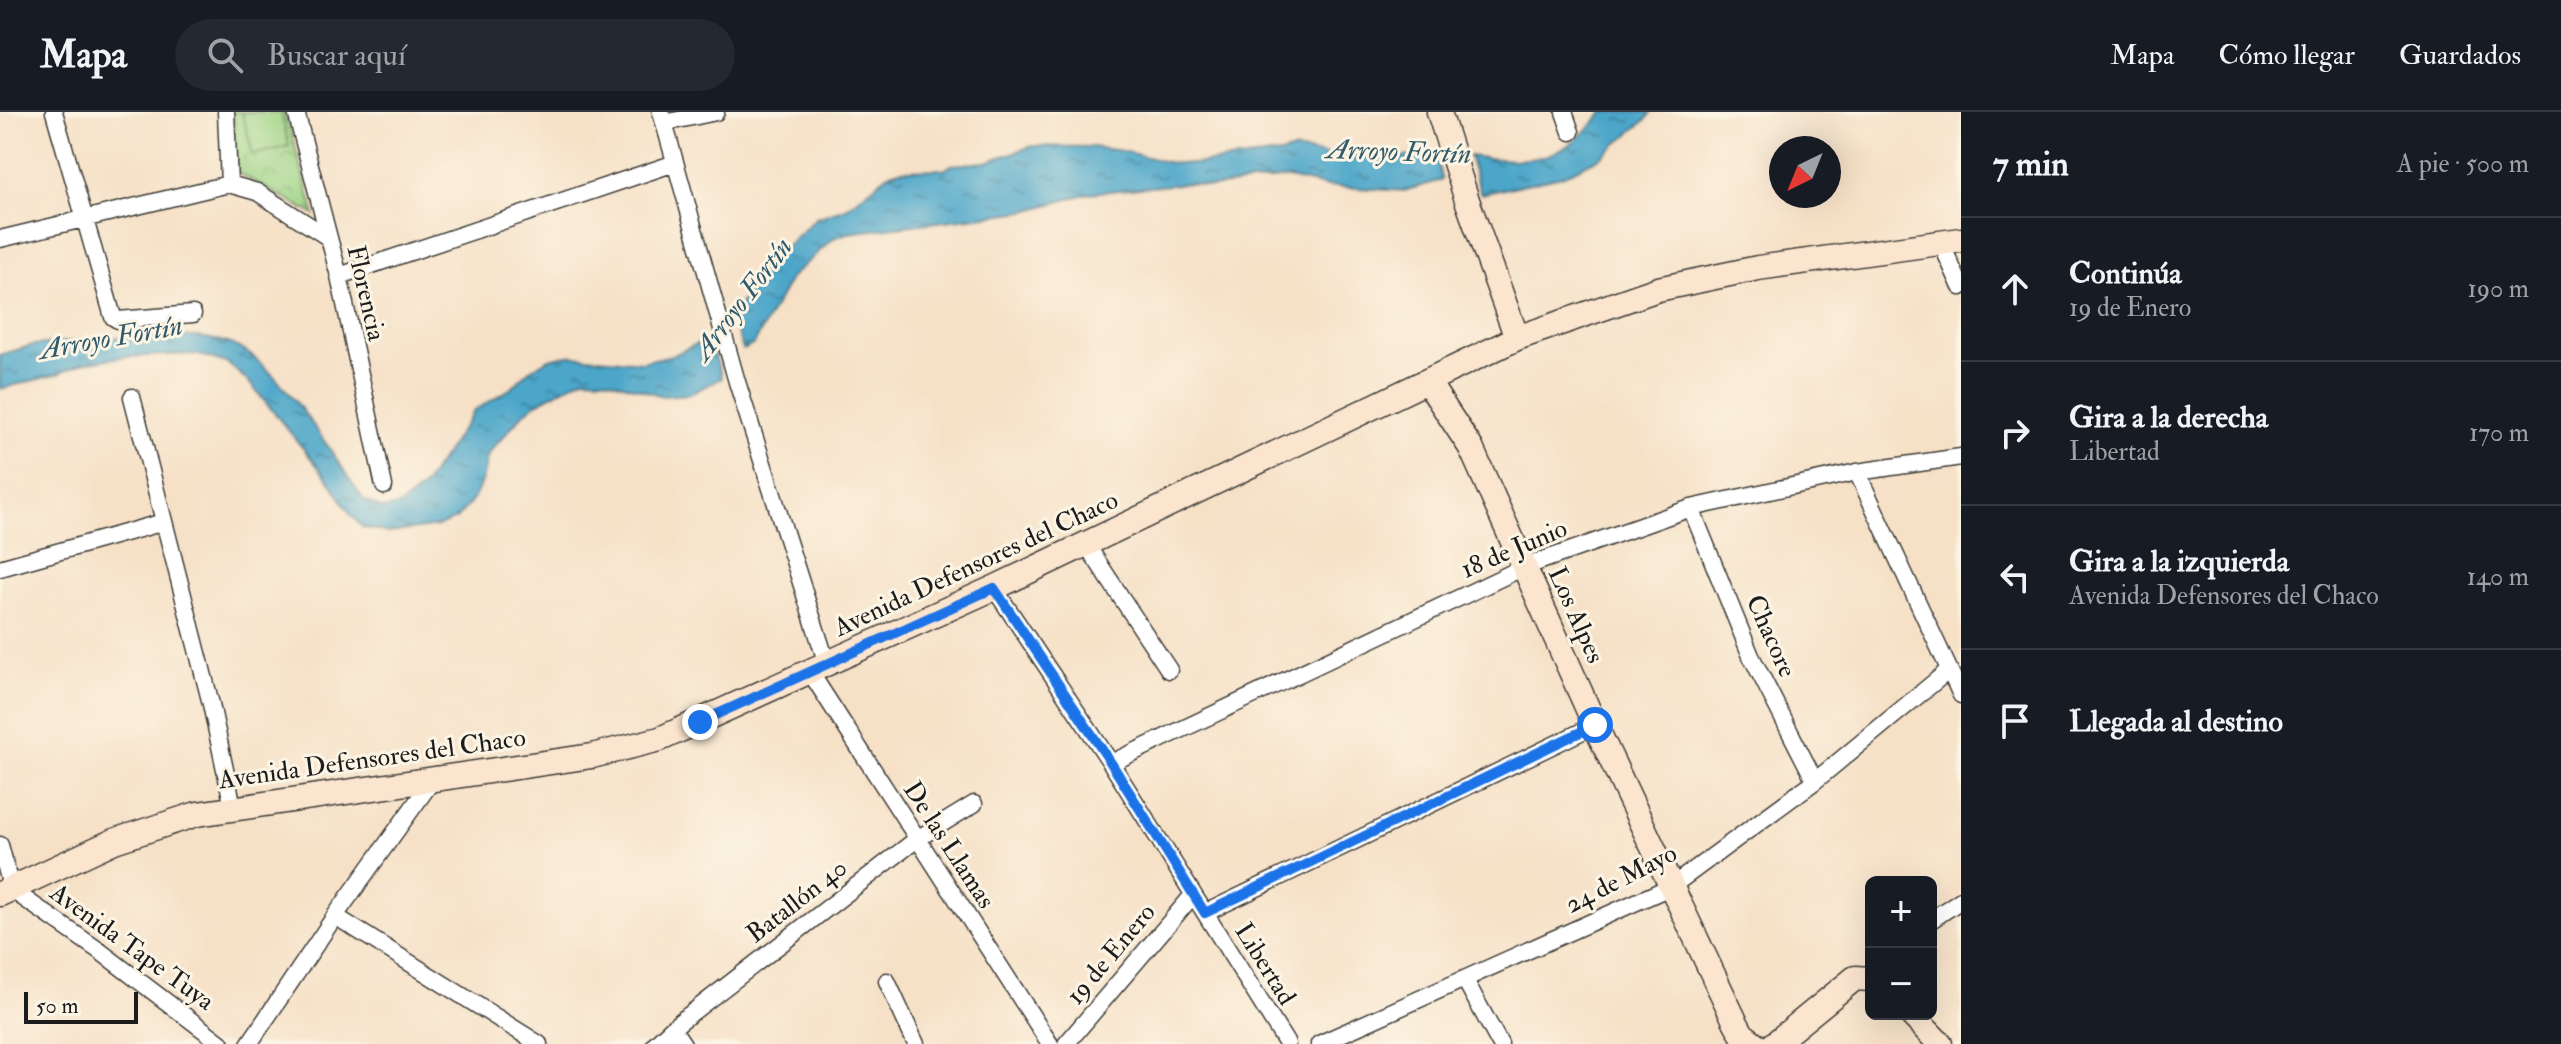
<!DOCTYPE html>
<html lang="es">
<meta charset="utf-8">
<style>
:root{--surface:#171b24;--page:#242831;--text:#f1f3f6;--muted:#9ea1a6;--line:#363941}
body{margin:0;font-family:"IM FELL Double Pica",serif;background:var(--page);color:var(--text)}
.controls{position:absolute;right:24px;bottom:24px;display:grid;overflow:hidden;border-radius:12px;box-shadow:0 8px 32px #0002}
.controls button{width:72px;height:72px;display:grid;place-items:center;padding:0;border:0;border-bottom:2px solid var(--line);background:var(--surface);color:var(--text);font:40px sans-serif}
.compass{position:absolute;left:1769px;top:24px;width:72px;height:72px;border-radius:50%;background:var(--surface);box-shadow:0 8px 32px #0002;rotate:223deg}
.scale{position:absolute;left:24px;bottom:20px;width:114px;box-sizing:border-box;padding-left:8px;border:4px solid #1c1c1c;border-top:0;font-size:22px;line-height:28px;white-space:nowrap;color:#1c1c1c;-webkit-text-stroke:6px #fcf5e5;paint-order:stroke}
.stop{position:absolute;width:24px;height:24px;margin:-18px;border:6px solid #1a73e8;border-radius:50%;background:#fff}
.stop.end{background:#1a73e8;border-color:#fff;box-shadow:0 2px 8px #0008}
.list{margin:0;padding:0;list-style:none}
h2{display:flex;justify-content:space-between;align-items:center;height:104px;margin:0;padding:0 32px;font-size:34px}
h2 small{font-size:26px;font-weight:400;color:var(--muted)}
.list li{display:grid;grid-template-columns:52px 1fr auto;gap:24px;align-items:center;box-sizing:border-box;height:144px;padding:0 32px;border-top:2px solid var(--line)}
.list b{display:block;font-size:30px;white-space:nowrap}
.list p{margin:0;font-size:26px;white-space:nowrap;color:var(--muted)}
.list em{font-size:26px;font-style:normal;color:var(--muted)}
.icon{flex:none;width:44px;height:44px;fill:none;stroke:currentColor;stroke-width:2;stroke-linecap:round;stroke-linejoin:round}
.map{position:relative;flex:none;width:1961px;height:932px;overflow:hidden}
header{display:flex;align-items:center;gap:48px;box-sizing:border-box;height:112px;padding:0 40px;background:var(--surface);border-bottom:2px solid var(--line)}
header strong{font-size:38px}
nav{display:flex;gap:44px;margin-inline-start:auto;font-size:28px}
.search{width:560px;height:72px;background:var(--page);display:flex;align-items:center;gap:20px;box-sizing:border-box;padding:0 28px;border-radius:44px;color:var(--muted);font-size:30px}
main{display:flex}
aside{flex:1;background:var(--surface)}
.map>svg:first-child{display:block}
.park{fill:url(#park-crowns);stroke:#5d7851;stroke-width:2}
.garden{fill:#9ed486;stroke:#5d7851;stroke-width:2}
.water{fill:url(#water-ripples);stroke:#346172;stroke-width:2}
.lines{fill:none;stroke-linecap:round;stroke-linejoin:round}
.street-casing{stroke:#3d3a36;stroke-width:19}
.secondary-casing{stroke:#3d3a36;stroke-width:27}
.street{stroke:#fff;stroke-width:16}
.secondary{stroke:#fbe5cf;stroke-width:24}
.route{stroke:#1a73e8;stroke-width:10}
.labels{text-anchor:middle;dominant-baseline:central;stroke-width:6;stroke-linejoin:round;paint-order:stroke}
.street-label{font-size:26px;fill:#1c1c1c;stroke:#fcf5e5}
.water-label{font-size:28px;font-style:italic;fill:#315a6a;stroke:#fcf5e5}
</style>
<header>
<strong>Mapa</strong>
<div class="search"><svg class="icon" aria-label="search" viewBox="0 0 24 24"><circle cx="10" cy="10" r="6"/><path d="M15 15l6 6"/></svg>Buscar aquí</div>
<nav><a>Mapa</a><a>Cómo llegar</a><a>Guardados</a></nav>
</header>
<main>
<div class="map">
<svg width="1961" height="932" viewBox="0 0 1961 932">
<defs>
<pattern id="park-crowns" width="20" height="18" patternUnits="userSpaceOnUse" patternTransform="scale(2)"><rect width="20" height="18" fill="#9ed486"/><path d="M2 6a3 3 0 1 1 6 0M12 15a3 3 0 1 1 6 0" fill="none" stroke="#88b573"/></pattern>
<pattern id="water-ripples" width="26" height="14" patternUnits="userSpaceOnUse" patternTransform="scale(2)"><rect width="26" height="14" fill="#4ba6c9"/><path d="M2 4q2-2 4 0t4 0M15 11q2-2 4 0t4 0" fill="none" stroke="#3e86a2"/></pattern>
</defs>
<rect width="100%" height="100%" fill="#fcf5e5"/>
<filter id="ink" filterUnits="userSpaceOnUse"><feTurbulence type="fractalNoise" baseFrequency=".0125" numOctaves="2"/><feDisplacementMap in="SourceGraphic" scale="16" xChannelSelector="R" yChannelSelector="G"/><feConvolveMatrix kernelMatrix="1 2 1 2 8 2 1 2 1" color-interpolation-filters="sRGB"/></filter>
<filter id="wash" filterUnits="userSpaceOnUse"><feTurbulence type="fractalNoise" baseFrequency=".006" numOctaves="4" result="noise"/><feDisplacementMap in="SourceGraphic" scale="32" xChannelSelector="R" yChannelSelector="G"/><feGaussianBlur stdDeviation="1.8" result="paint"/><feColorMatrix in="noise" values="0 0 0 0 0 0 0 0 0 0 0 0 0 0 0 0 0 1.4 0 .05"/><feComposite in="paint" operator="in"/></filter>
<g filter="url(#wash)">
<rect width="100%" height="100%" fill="#f6e1c7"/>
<path class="park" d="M233 0H285L315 103 236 60Z"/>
<path class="garden" d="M242 0H281L289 34 253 43Z"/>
<path class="water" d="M1604 0H1651L1647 7 1601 45 1562 64 1481 82 1469 44C1533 52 1560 51 1604 0Z
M1032 34 1092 35 1123 39 1171 51 1193 52 1281 42 1293 38 1329 43 1436 45 1442 68 1404 79 1325 74 1288 66 1211 75 1190 71 1090 81 1026 99 848 121 834 126 791 165 754 232 743 238 732 205 762 157 816 106 846 96 890 61 899 58 946 57 951 53 986 50Z
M123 225C157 225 195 221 228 231 277 246 334 346 364 388L382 397 399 394 423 375 474 299 513 275 528 259 549 247 566 243 642 250 676 242 709 226 722 266 690 282 663 284 606 267 583 266 535 292 523 302 488 342 482 369 473 388 456 407 439 414 388 421 362 415 351 403 329 368 249 270 227 251 196 242 121 245 83 251 58 262 0 277V243L33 233Z"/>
</g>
<g filter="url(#ink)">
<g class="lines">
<g class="street-casing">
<path id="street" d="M54 0 113 205 118 208 193 202
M226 0 229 72
M296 0 339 164 384 374
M661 0 737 270 827 552
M1564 0 1571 20
M664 11 716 0
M0 127 229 72 257 80 329 126
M1941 131 1961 175
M339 164 675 51
M132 285 211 592 233 695
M1857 360 1961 583
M1691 396 1751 544 1815 669
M1086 432 1169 558
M0 456 164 410
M994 476 1111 651 1287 932
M810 560 1050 932
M1111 651 1524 455 1691 396 1857 360 1961 345
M0 733 12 778 101 840 222 932
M1205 801 1595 613
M335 804 539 932
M1931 808 1961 788
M1465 868 1500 932
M887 869 916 932
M672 916 683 932
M249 932 335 804 434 666
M655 932 672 916 917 727 974 692
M1066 932 1193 783
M1319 932 1672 774 1815 669 1949 558"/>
</g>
<g class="secondary-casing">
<path id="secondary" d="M1439 0 1467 88 1517 226
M1427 269 1471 336 1595 613 1735 909 1742 922 1755 932
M0 782 114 729 197 702 592 644 660 627 994 476 1517 226 1658 177 1758 156 1961 128
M1911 902 1940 932
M1774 932 1855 866 1871 867"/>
</g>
<use href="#street" class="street"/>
<use href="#secondary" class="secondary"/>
</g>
</g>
<g class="lines" filter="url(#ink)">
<path class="route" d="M700 610 994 476 1111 651 1205 801 1595 613"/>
</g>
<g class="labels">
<g class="street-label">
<text transform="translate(366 181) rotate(77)">Florencia</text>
<text transform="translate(1514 437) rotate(-23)">18 de Junio</text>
<text transform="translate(976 452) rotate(-25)">Avenida Defensores del Chaco</text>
<text transform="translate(1576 503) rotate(66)">Los Alpes</text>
<text transform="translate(1771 524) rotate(66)">Chacore</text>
<text transform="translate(372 647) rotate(-8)">Avenida Defensores del Chaco</text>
<text transform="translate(949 733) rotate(57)">De las Llamas</text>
<text transform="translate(1621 767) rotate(-27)">24 de Mayo</text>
<text transform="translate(797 789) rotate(-38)">Batallón 40</text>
<text transform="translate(132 835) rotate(36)">Avenida Tape Tuya</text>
<text transform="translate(1111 842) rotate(-50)">19 de Enero</text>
<text transform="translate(1265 852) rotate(58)">Libertad</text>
</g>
<g class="water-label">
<text transform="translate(1399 40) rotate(2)">Arroyo Fortín</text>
<text transform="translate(743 187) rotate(-53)">Arroyo Fortín</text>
<text transform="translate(111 226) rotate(-10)">Arroyo Fortín</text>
</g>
</g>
</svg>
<div class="controls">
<button>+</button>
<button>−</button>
</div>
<svg class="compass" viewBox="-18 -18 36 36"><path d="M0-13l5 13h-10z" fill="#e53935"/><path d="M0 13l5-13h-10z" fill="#9ea1a6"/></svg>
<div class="scale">50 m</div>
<div class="stop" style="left:1595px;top:613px"></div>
<div class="stop end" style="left:700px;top:610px"></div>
</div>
<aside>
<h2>7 min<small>A pie · 500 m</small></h2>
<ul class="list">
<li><svg class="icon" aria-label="ahead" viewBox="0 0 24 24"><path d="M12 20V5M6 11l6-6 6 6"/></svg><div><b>Continúa</b><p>19 de Enero</p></div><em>190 m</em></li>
<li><svg class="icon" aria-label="right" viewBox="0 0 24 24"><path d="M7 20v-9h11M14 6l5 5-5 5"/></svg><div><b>Gira a la derecha</b><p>Libertad</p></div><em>170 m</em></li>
<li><svg class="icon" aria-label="left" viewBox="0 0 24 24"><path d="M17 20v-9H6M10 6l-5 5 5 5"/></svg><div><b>Gira a la izquierda</b><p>Avenida Defensores del Chaco</p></div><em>140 m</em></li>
<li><svg class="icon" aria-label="arrive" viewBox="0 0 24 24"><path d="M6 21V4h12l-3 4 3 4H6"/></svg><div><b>Llegada al destino</b></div></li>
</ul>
</aside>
</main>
